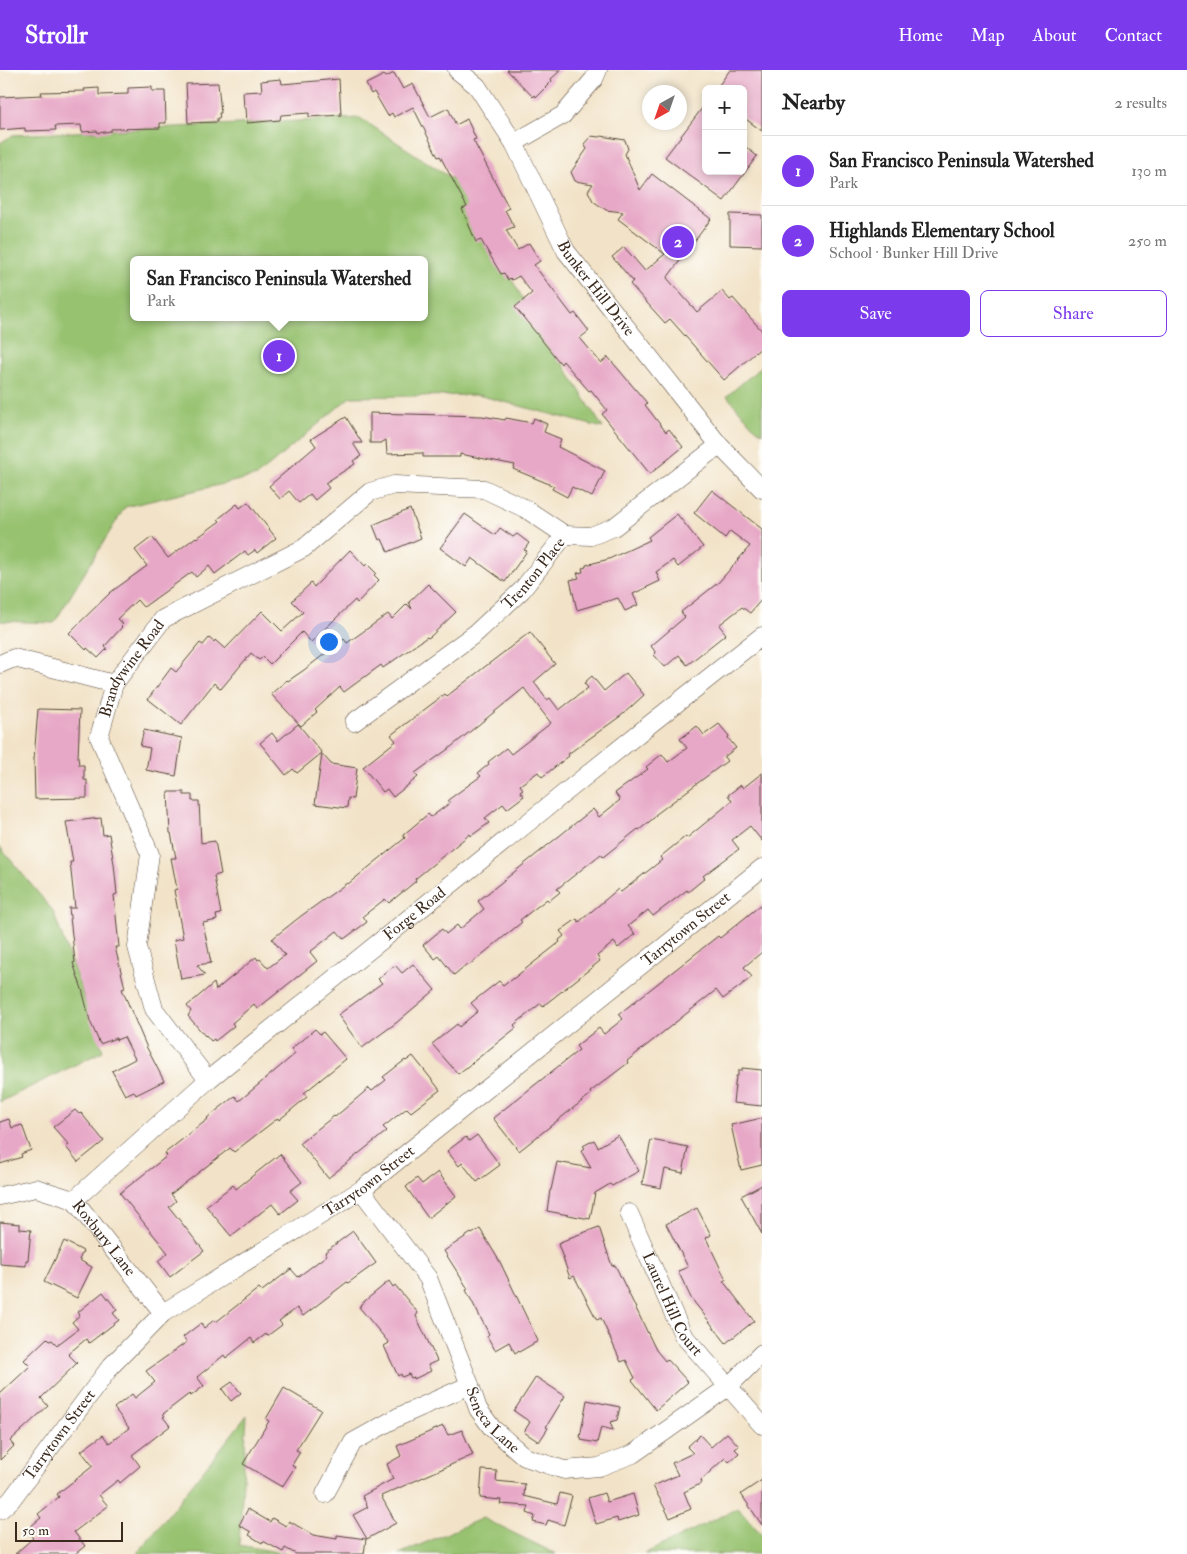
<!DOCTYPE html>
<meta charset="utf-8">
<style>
:root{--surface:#fff;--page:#f2f2f2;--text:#222;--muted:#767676;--line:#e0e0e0;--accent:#7c3aed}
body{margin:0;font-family:"IM FELL Double Pica",serif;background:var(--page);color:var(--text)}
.controls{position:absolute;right:15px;top:15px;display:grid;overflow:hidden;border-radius:8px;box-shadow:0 2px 8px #0003}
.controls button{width:45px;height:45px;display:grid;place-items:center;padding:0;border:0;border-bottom:1px solid var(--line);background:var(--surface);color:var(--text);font:25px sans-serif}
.compass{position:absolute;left:642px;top:15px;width:45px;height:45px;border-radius:50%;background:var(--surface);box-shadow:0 2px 8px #0003;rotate:220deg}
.scale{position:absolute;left:15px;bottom:12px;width:108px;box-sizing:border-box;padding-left:5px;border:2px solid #3b2a1e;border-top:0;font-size:14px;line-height:18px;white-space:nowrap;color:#3b2a1e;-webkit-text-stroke:4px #fdfcf7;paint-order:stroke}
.you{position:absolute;left:328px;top:571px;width:18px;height:18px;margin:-12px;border:4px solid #fff;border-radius:50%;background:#1a73e8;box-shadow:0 0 0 8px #1a73e833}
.badge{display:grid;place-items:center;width:32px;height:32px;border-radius:50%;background:var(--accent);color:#fff;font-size:16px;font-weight:700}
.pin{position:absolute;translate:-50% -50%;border:2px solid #fff;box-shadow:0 1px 5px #0006}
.popup{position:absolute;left:130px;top:186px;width:298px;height:65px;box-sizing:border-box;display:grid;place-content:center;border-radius:8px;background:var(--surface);filter:drop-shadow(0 1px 4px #0005);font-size:16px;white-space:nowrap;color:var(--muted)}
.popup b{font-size:19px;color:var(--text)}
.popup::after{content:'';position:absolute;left:50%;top:100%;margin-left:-10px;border:10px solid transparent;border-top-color:var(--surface)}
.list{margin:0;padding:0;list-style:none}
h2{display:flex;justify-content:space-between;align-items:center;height:65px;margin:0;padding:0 20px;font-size:21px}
h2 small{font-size:16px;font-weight:400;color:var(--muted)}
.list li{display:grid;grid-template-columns:32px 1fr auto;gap:15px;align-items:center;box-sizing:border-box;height:70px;padding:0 20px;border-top:1px solid var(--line)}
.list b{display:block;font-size:19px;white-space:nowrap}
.list p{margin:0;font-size:16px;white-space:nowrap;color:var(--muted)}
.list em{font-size:16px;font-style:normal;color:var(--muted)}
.actions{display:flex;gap:10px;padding:15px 20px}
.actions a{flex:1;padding:11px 0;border:1px solid var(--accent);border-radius:8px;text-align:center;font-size:18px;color:var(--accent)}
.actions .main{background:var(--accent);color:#fff}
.map{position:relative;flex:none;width:762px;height:1484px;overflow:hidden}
header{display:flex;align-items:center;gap:30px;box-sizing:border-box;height:70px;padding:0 25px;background:var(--accent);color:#fff}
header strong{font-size:24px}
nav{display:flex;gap:28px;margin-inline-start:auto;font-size:18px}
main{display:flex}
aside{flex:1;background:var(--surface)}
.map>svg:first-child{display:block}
.green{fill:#97c26f;stroke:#697646;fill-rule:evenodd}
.building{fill:#e7a8c7}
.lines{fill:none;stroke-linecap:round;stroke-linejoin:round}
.minor-casing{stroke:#564638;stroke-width:19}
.minor{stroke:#fff;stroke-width:18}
.labels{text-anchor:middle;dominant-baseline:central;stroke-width:5;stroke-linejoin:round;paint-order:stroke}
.street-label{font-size:16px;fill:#3b2a1e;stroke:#fdfcf7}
</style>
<header>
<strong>Strollr</strong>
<nav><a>Home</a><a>Map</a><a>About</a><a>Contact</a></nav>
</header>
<main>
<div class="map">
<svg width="762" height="1484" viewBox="0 0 762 1484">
<rect width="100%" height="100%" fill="#fdfcf7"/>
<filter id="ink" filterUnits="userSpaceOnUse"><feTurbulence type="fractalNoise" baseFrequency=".02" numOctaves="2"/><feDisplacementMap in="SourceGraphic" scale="10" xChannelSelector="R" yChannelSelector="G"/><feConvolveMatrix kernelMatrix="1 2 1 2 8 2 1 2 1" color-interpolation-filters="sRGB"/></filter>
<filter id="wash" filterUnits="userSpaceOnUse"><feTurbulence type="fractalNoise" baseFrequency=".0096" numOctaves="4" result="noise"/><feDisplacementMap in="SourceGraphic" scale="20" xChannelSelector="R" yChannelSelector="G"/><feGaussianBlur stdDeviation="1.12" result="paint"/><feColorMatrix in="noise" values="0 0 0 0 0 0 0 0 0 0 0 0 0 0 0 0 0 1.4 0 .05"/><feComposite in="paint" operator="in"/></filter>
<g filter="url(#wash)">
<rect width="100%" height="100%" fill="#f2e3c8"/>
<path class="green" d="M360 48 454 110 533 246 603 358 478 325 350 327 257 406 125 437 54 553 0 551V73L13 65ZM134 190H424V247H134Z
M762 296V363L752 355 727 326Z
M0 777 53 841 103 981 0 1032Z
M247 1345 239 1475 288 1484H137Z
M738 1438 762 1465V1484H644Z
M483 1448 556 1484H399Z"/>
<g id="blocks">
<path class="building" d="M507 0H561L551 9 552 11 536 27 535 25 533 27Z
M730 0H762V61L743 47V19H716Z
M394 3 403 19 413 14 430 47 448 38 456 55 467 49 476 69 473 70 509 138 505 140 514 157 506 160 518 180 529 173 540 191 534 195 572 245 575 243 589 261 580 268 601 293 608 287 647 333 645 335 666 362 669 359 683 377 650 404 602 344 607 340 591 320 589 321 563 291 561 294 515 237 532 223 519 206 512 210 510 208 508 210 504 203 501 204 481 170 476 172 462 139 467 137 440 86 438 87 413 37 394 47 392 43 388 46 374 22 371 24 366 14 384 5 386 7Z
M281 9 282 14 339 9 341 45 309 47V43L281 45 280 50 247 53 246 38H244L243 22 262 21 261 11Z
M218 13 221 43H219L220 48H217V52L188 53 186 14Z
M152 17V21H165L166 53H160V58L111 59V61L98 63 97 61 82 62 81 55 55 56 56 60 25 61V58L0 60V27L42 25 41 22 85 21 84 19 99 18V25L128 24V18Z
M706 33V101H743V75L757 86 724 131 665 87Z
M591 66 599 67 601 66 625 70 628 79 625 84 640 120 652 104 711 149 667 208 697 242 722 221 730 230 733 228 762 261V277L724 310 670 249 665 253 630 214 633 211 612 187 624 177 645 201 665 184 618 149 623 142 606 140 593 131 588 121 593 114 575 111 571 102 587 79 584 74Z
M730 144 762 145V176L730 175Z
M370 343 482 346 505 350 506 348 532 353 534 348 547 354 544 362 561 369 558 377 605 401 592 427 572 417 567 427 552 419 554 416 513 399 515 395 460 384V387H423V383L387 384 386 370 381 373H370Z
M346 347 362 373H353L361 386 353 391 355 394 325 413 329 418 315 430 310 424 299 433 289 421 280 429 269 416 316 376 311 369Z
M712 420 762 459V529L750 543 742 537 719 555 726 564 687 595 679 585 665 597 654 585 656 583 651 576 685 547 681 542 719 512 750 476 730 461 725 468 694 443Z
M248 432 276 468 257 483 255 480 248 485 245 481 215 504 209 496 196 507 192 502 145 536 143 537 137 530 117 549 123 554 121 556 122 557 105 576 107 579 98 588 87 578 86 580 69 563 111 522 147 496 135 480 152 467 168 488 196 467 197 468 220 451 218 449 237 434 240 438Z
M410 439 421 468 388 482 382 469 379 470 373 455Z
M465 444 495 465 500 458 513 467 517 464 529 473 524 480 527 481 505 512 472 488 466 497 440 478Z
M677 444 703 477 678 497 673 490 656 502 660 511 633 524 638 535 625 541 618 528 577 540 570 510 579 508 577 503 583 502 582 498 586 497V495L609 489 650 470 648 467Z
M350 480 365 496 367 494 376 503 374 505 379 510 357 533 355 530 311 572 302 562 270 594 263 587 259 590 251 583 221 619 214 613 181 655 148 629 171 598 176 602 200 573 203 575 209 568 214 572 215 570 225 579 262 541 282 561 303 542 292 531 311 513 314 517Z
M428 514 456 542 431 566 428 568 427 567 383 598 381 595 344 622 340 617 315 640 317 642 301 656 271 624 287 610 288 611 304 600 344 569 347 573 388 544 392 549 407 534 412 539 409 532Z
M530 562 555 594 534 612 547 630 550 628 559 640 588 618 584 613 592 606 604 621 626 603 644 625 622 645 568 684 569 686 542 707 538 702 520 715 523 719 520 721 524 726 507 739 503 734 485 748 489 753 471 766 470 764 415 809 416 811 389 833 385 829 363 846 367 852 344 869 337 861 310 882 317 891 257 939 254 934 232 953 234 956 215 971 214 969 211 971 206 965 205 966 188 946 191 941 187 936 214 913 216 920 256 887 258 890 260 889 268 898 285 885 272 869 301 846 347 813 348 814 405 768 403 765 428 744 431 747 450 733 448 730 481 706 478 703 489 694 488 692 506 678 511 684 551 653 524 618 451 677 415 703 418 707 393 727 387 719 383 722 363 697 396 671 391 665 445 624 447 626Z
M38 639 80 640 78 687 79 695H84V710H87V728L35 729 34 689Z
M298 654 322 683 297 703 293 699 286 705 260 673 272 663 278 671Z
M719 654 729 666 728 668 736 678 724 687 727 691 655 745 656 746 649 752 639 760 638 759 603 787 601 784 557 819 560 822 549 831 547 829 520 850 522 852 468 896 467 894 454 905 439 886 435 889 423 875 442 859 446 864 457 855 460 859 484 839 478 831 593 739 599 747 620 730 615 723 648 699 646 697 662 684 668 692 687 678 680 669 697 656 704 665Z
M144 660 182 668 176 706 146 700 150 678 140 676Z
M322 684 331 694 357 698 353 729 348 728 347 738 315 734Z
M762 703V771L750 756 732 770 739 779 703 806 705 808 688 822 687 820 653 846 648 840 628 856 635 864 618 878 614 872 597 886 600 891 543 936 541 933 514 955 516 958 458 1004 432 974 457 954 459 957 478 941 471 933 499 911 503 915 508 911 509 912 560 872 559 870 564 866 560 861 577 849 579 852 618 819 621 822 662 790 660 787 686 766 687 768 732 731 728 725 741 715 743 718Z
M168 722H184V725H192V731H199L201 773 215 771 221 804 214 806 221 844 216 845 217 850 203 853 211 893 197 895 205 905 181 909 174 870 183 868 174 820 177 819 171 788H176L171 763H170Z
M101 748 103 765 109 764 114 794 117 824 114 825 119 877H115L125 918 122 919 147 978 164 1011 136 1025 134 1021 125 1025 112 1001 135 989 124 967 116 970V968L100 974 90 951 82 919 73 893 75 892 69 838H75L70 792H73L66 752Z
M762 834V882L744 897 752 907 723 929 716 920 627 991 628 993 590 1022 591 1024 519 1081 493 1048 579 980 576 976 599 958 604 964 623 949 619 944 718 866 720 868Z
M413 894 435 920 396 953 362 978 338 945 382 913 378 909 395 895 402 903Z
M315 959 320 964 323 962 346 989 304 1023 307 1027 279 1050 278 1048 234 1082 230 1078 171 1124 176 1131 169 1137 204 1181 170 1207 158 1191 168 1183 120 1123 167 1086 165 1083 208 1049 207 1048 235 1026 239 1031 295 984 291 979Z
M413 986 440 1020 411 1042 407 1038 383 1057 387 1061 328 1108 300 1073 334 1046 335 1047 369 1018 372 1021 386 1010 383 1007 405 990 406 991Z
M742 998 762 1000V1036L733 1033 736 1006H738V1001H742Z
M75 1040 79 1044 81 1043 104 1071 78 1092 66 1077 69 1075 53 1057Z
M762 1048V1095L741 1100 731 1055Z
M9 1049 12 1058 22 1055 31 1080 21 1084 22 1087 0 1094V1052Z
M477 1065 500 1095 477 1112 462 1093 459 1096 447 1081 466 1067 469 1071Z
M618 1065 639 1101 612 1116 610 1114 595 1123 590 1149 547 1141 550 1120H551L557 1092 591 1098 581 1081 585 1078 583 1076 594 1070 598 1077Z
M651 1070 688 1077 683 1103 665 1099 661 1118 642 1114Z
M280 1084 302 1112 290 1121 298 1130 280 1144 272 1134 231 1166 206 1136 233 1115 236 1119Z
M438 1102 456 1126 428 1148 406 1117 417 1108 422 1114Z
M762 1115V1164L741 1126Z
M697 1138 711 1165 706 1168 726 1210 723 1211 754 1251 726 1273 691 1228 678 1201 688 1197 666 1154Z
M0 1152 20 1154V1159L31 1160 28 1190H26V1196L0 1194Z
M599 1157 612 1196 615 1195 656 1280 665 1291 667 1289 688 1312 656 1340 632 1310 635 1308 626 1290 621 1292 601 1248 597 1250 574 1206 570 1208 558 1174 570 1169 569 1168Z
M480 1159 500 1192 538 1271 519 1282 518 1281 515 1283 509 1272 495 1280 487 1266 489 1264 466 1220 468 1219 444 1181 471 1163 472 1164Z
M353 1161 376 1193 348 1213 347 1212 303 1246 297 1238 279 1251 282 1255 267 1266 266 1264 254 1273 251 1268 226 1288 224 1285 197 1307 204 1316 191 1326 189 1324 163 1344 165 1346 163 1347 170 1356 132 1385 140 1396 120 1413 118 1410 99 1425 108 1436 74 1462 85 1476 75 1484H15L33 1468 26 1460 41 1448 38 1444 59 1427 57 1424 93 1396 81 1381 103 1365 109 1373 129 1358 114 1338 132 1324 135 1328 155 1312 146 1301 187 1272 183 1267 201 1253 204 1258 214 1250 216 1252 259 1218 262 1221 291 1199 298 1207 327 1185 325 1182Z
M64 1171 83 1181 79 1190 92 1197 77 1228 44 1212Z
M389 1211 393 1217 395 1215 418 1243 416 1246 437 1291 428 1295 431 1301 414 1309V1307L411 1308 409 1304 402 1307 401 1304 398 1306 384 1276 389 1273 359 1237 361 1236 360 1235Z
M103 1222 117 1240 113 1243 119 1250 89 1273 86 1269 68 1284 77 1293 41 1328 48 1336 10 1371 14 1376 0 1390V1324L30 1296 24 1290 47 1268 50 1271 52 1270 57 1275 78 1259 72 1252 80 1245 78 1242Z
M536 1307 565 1326 546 1357 548 1358 539 1372 524 1362 530 1352 514 1341Z
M232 1312 241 1323 231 1331 222 1319Z
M284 1318 321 1340 296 1380 300 1382 292 1395 295 1397 282 1417 243 1394 269 1351 266 1349Z
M587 1330 620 1337 617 1350 610 1352 613 1360 601 1357 597 1373 581 1370 582 1368 580 1367Z
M443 1356 448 1365 462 1360 473 1385 381 1426 396 1453 367 1469 353 1445 368 1437 362 1426 393 1409 387 1394 401 1386 397 1376Z
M727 1363 739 1376 735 1379 739 1383 729 1392 725 1388 701 1410 702 1413 684 1422 691 1439 670 1448 653 1416 678 1405 672 1393 693 1383 687 1377 700 1365 711 1377Z
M482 1400 497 1401 496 1411 525 1414 524 1426 557 1434 560 1423 572 1426 564 1455 548 1450 546 1455 533 1452 535 1446 527 1443 529 1436 500 1434 501 1430 480 1428Z
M762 1410V1455L741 1424Z
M604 1423 607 1432 633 1424 639 1445 618 1452 617 1448 596 1454 588 1428Z
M248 1439 270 1452 272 1448 286 1456 289 1451 313 1465 337 1469V1465L366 1469 364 1484H296L285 1478 283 1482 263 1471 262 1473 249 1465 251 1462 239 1455Z"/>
</g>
</g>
<g filter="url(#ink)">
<use href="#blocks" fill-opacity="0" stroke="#564638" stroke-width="1"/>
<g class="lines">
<g class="minor-casing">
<g id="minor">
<path id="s1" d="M457 0 477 16 514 73 566 181 719 375 762 419"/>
<path d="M514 73 563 45 594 9 598 0"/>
<path d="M0 594 14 588 114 614"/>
<path id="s2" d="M354 652 476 563 522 520 565 465 591 466 614 457 719 375"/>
<path id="s3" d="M208 1010 154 939 137 877 150 784 99 667 114 614 163 549 304 478 370 422 394 415 484 419 526 439 565 465"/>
<path id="s4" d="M361 1120 428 1208 470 1315 478 1339 492 1358 525 1387 564 1400 599 1397 633 1384 728 1317 762 1283"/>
<path id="s5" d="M0 1126 36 1118 74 1130 163 1243"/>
<path id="s6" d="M74 1130 208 1010 649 655 762 566"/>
<path id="s7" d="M629 1143 683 1265 762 1355"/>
<path d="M325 1424 353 1372 398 1347 470 1315"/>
<path id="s8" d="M0 1440 11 1430 111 1296 163 1243 361 1120 762 798"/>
</g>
</g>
<use href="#minor" class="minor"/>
</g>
</g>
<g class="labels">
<g class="street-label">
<text stroke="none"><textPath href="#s1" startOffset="261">Bunker Hill Drive</textPath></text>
<text stroke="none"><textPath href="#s2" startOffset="234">Trenton Place</textPath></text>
<text stroke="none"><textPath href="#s3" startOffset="452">Brandywine Road</textPath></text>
<text stroke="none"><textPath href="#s6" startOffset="445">Forge Road</textPath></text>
<text stroke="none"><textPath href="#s8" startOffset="906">Tarrytown Street</textPath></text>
<text stroke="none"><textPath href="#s8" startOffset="501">Tarrytown Street</textPath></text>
<text stroke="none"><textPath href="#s5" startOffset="125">Roxbury Lane</textPath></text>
<text stroke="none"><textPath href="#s7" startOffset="101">Laurel Hill Court</textPath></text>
<text stroke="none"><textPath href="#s4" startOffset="268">Seneca Lane</textPath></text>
<text stroke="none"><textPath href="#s8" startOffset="96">Tarrytown Street</textPath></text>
</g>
</g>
</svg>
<div class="controls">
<button>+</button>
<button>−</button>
</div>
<svg class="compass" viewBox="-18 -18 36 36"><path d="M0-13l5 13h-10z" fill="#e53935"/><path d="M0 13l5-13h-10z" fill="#767676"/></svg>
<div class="scale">50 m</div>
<div class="you"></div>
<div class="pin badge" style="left:279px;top:286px">1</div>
<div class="popup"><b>San Francisco Peninsula Watershed</b>Park</div>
<div class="pin badge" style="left:678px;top:172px">2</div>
</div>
<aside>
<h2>Nearby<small>2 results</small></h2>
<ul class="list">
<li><span class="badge">1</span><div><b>San Francisco Peninsula Watershed</b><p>Park</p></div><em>130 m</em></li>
<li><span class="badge">2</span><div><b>Highlands Elementary School</b><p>School · Bunker Hill Drive</p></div><em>250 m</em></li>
</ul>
<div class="actions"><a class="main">Save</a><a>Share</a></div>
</aside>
</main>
